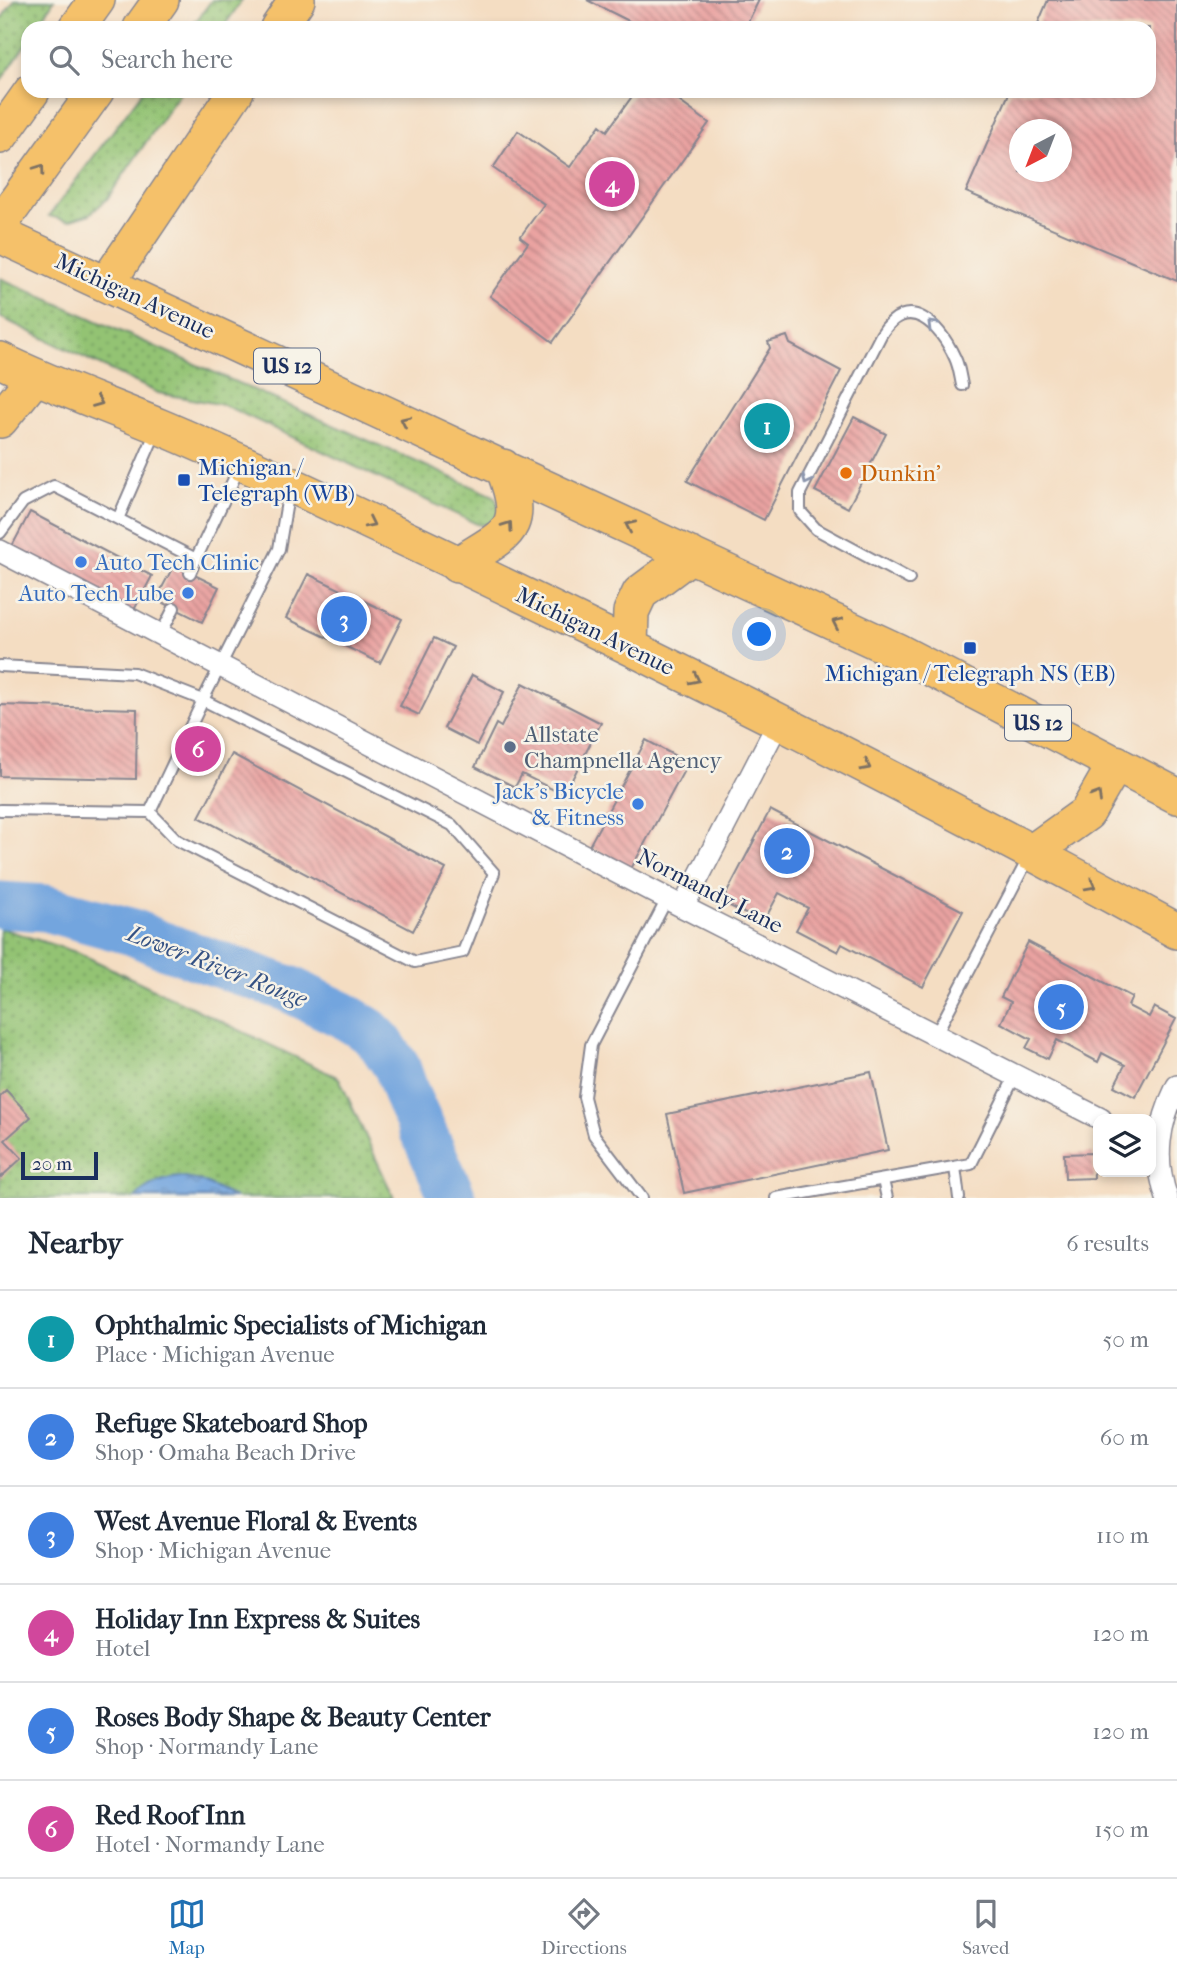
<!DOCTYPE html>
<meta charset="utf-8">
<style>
:root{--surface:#fff;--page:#f6f6f7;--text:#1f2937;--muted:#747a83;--line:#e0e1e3;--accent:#1f6fb2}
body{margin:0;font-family:"IM FELL French Canon",serif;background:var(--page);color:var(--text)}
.controls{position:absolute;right:21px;bottom:21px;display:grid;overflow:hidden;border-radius:14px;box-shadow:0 4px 10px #0003}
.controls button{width:63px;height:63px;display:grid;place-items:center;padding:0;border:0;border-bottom:2px solid var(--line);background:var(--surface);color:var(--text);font:35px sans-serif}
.compass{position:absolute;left:1009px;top:119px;width:63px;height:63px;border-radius:50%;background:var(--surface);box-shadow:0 4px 10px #0003;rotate:222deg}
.scale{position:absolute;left:21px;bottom:18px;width:77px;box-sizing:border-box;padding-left:7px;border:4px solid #1b2f5e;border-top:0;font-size:19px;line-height:24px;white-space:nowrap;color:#1b2f5e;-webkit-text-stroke:5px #f7f3e8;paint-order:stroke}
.you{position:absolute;left:760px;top:635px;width:24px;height:24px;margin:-18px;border:5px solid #fff;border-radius:50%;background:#1a73e8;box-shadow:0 0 0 10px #1a73e833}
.badge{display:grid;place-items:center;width:46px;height:46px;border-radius:50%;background:var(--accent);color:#fff;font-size:23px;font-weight:700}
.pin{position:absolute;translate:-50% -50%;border:4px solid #fff;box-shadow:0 2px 7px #0006}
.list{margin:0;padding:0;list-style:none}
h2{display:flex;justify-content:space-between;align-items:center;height:91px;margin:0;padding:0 28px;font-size:30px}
h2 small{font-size:23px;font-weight:400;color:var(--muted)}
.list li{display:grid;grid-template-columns:46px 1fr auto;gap:21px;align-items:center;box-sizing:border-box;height:98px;padding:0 28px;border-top:2px solid var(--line)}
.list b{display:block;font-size:26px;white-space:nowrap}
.list p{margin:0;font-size:23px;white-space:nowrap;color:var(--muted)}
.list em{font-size:23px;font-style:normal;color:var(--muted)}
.icon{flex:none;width:38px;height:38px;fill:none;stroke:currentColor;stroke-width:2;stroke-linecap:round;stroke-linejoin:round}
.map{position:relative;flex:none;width:1177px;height:1198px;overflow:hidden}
.search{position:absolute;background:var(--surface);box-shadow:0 4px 10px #0003;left:21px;right:21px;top:21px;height:77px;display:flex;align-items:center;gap:18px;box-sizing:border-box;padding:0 24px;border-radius:21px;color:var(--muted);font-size:26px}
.sheet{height:679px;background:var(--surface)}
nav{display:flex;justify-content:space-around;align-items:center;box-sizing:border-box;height:98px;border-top:2px solid var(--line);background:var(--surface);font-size:19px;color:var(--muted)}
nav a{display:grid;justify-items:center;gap:4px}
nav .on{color:var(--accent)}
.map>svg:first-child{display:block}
.green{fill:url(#green-dots);stroke:#577968;stroke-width:2}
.water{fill:url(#water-ripples);stroke:#476a9e;stroke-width:2}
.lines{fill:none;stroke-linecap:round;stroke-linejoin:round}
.river{stroke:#73a5de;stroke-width:47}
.building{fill:url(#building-back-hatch);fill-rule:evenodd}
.service-casing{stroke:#888690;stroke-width:14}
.minor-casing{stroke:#888690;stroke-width:24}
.primary-casing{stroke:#888690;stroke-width:38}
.service{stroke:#fff;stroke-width:10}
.minor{stroke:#fff;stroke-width:21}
.primary{stroke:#f5c16b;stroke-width:35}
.oneway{stroke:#7d7164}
.oneway2{stroke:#8d97ae}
.food-dot{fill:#e8710a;stroke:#f7f3e8;stroke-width:2.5}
.transit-dot{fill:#1a4fb4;stroke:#f7f3e8;stroke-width:2.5}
.shop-dot{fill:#3f7fe0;stroke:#f7f3e8;stroke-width:2.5}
.service-dot{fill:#5c6f8a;stroke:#f7f3e8;stroke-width:2.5}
.labels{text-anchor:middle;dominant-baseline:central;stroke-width:5;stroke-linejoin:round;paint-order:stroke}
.shield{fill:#f7f3e8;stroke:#5d6a87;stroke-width:2}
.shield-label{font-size:21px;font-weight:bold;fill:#1b2f5e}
.street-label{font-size:23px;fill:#1b2f5e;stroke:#f7f3e8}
.transit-label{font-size:23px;fill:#164399;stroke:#f7f3e8;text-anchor:start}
.food-label{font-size:23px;fill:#c56008;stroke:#f7f3e8;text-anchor:start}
.shop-label{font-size:23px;fill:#366cbe;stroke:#f7f3e8;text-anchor:end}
.service-label{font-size:23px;fill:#4e5e75;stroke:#f7f3e8;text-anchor:start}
.water-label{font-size:24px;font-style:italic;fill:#355284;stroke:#f7f3e8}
</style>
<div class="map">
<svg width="1177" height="1198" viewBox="0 0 1177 1198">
<defs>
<pattern id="green-dots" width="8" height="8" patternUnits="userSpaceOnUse" patternTransform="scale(1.75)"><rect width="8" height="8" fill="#93c373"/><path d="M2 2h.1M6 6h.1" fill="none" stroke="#779f62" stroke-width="1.8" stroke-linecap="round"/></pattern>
<pattern id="water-ripples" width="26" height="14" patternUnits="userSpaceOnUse" patternTransform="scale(1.75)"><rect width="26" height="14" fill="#73a5de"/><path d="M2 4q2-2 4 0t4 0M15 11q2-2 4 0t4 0" fill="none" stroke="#5e87b7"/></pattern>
<pattern id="building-back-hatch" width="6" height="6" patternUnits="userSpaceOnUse" patternTransform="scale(1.75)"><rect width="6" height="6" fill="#eaa3a1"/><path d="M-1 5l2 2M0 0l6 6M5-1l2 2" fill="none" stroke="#bd8586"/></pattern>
</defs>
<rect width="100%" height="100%" fill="#f7f3e8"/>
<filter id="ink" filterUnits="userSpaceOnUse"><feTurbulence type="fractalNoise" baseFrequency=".0143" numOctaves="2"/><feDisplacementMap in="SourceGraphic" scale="14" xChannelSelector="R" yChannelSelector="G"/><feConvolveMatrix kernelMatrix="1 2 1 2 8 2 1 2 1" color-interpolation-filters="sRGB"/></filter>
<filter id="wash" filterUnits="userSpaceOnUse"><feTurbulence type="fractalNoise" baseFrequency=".00686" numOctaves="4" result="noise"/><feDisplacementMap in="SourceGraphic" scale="28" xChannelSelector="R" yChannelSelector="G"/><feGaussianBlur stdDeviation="1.57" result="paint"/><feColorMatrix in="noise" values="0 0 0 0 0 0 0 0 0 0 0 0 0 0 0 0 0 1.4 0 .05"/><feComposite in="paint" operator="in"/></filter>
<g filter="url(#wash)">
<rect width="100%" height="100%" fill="#f4ddc2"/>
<path class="green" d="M15 0H54L37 28H28V41L0 82V20Z
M212 0H242L223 28H191Z
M143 91H181L107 199 90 214 68 221 49 216Z
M0 278 494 496 500 508 495 523 479 525 224 405 158 393 0 317Z
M0 928 79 953 339 1078 394 1198H0Z"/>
<path class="water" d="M179 1177 201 1181 235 1198H135C147 1184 160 1180 179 1177Z"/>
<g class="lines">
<path class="river" d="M0 905 45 908 133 932 160 944 289 989 343 1015 369 1031 380 1042 397 1067 407 1096 453 1198"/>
</g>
<g id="blocks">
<path class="building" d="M587 0H759L745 28H638L639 26Z
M1048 0H1177V281L966 192 1010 91H1149V28H1036ZM1020 130H1062V172H1020Z
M636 91H665L709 123 553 342 490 296 528 243 520 237 544 204 493 168 518 131 570 167 600 125 607 131Z
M787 336 790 344 841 371 764 520 687 481 770 348 768 342Z
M854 417 886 434 848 508 815 491Z
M30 512 152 576 133 612 11 548Z
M174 565 219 587 202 622 156 599Z
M308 574 402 619 380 663 286 618Z
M434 638 453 647 419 715 400 706Z
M472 675 504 692 477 745 444 728Z
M523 683 601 723 564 795 522 774 515 787 475 767 496 724 501 727Z
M0 705 137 709 136 779 0 776Z
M646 740 688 763 631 869 589 846Z
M232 754 446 869 413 931 199 817Z
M770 810 963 911 923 987 842 944 838 952 796 930 808 908 779 893 763 923 722 902Z
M1028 942 1132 997 1128 1006 1149 1017 1154 1007 1176 1019 1135 1097 1114 1086 1125 1065 1102 1053 1098 1062 1057 1040 1048 1059 1026 1048 1031 1039 1001 1023 1011 1002 1001 997Z
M871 1072 888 1150 684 1193 667 1114Z
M6 1090 31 1117 5 1140 22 1158 0 1178V1096Z
M1093 1153 1094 1178 1065 1179 1064 1154Z"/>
</g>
</g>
<g filter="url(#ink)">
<use href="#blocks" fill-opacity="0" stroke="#888690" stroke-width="2"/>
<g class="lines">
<g class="service-casing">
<path id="service" d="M118 519 196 559 240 466
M0 533 23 502 54 486 118 519 157 429
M190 573 196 559
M909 579 816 529 800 511V493L881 335C908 291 940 325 955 358 959 366 960 376 962 385
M161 634 174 608
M0 666 134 673 203 700 150 812 177 840 415 962 463 952 494 873 452 825 203 700 279 549 289 490
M0 810 150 812
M935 1036 1030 855
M955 1167 959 1198
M883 1180 887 1198
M642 1198 594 1135 584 1097 591 1045 667 899
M776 1198 971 1164 1015 1076"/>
</g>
<g class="minor-casing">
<path id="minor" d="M0 551 683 907 1101 1119
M683 907 779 721
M1167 1198C1153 1158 1159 1123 1177 1086"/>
</g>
<g class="primary-casing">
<path id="primary" d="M77 28 97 0
M141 28 161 0
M278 28 297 0
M0 136 32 91
M0 224 96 91
M0 235 899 652 1177 796
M107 283 236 91
M0 360C51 385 105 404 158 426 206 446 254 468 302 490 598 628 891 774 1177 931
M0 420 35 377
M457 565C509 532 528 531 503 467
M630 647 631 612 640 593 691 555
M1031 853 1087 813 1116 763"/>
</g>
<use href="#service" class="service"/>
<use href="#minor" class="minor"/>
<use href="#primary" class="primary"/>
</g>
<defs><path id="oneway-chevron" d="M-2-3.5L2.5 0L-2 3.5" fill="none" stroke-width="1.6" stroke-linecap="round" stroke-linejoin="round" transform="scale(1.75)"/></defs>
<g class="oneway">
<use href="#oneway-chevron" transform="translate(40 169) rotate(-54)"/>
<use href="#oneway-chevron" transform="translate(98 402) rotate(22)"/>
<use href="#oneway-chevron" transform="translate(405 421) rotate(-155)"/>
<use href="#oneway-chevron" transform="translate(370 523) rotate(26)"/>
<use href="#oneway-chevron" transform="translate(508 526) rotate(-55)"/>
<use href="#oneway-chevron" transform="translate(630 526) rotate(-155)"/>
<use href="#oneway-chevron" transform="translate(837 623) rotate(-155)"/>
<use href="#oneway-chevron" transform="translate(695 679) rotate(26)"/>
<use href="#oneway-chevron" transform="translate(866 766) rotate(28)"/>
<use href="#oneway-chevron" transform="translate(1097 796) rotate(-59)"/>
<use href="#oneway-chevron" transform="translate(1091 885) rotate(28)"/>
</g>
<g class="oneway2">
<use href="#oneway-chevron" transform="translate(932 325) rotate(-135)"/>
<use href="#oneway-chevron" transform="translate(807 480) rotate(117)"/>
</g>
</g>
<circle class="food-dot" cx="846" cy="473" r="7"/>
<g class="transit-dot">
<rect x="177" y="473" width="14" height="14" rx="3.5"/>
<rect x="963" y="641" width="14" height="14" rx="3.5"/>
</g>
<g class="shop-dot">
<circle cx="81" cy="562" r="7"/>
<circle cx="188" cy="593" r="7"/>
<circle cx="638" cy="804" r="7"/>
</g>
<circle class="service-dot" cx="510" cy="747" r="7"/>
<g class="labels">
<g class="shield">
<rect x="254" y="348.5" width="66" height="35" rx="5"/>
<rect x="1005" y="705.5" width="66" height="35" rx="5"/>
</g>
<g class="shield-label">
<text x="287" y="366">US 12</text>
<text x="1038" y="723">US 12</text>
</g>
<g class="street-label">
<text transform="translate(135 296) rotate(25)">Michigan Avenue</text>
<text transform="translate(595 631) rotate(26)">Michigan Avenue</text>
<text transform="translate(710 891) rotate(27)">Normandy Lane</text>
</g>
<g class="transit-label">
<text x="198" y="467">Michigan /<tspan x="198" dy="26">Telegraph (WB)</tspan></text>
<text x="970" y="673" text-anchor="middle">Michigan / Telegraph NS (EB)</text>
</g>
<g class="food-label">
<text x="860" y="473">Dunkin'</text>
</g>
<g class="shop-label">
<text x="95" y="562" text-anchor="start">Auto Tech Clinic</text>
<text x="174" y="593">Auto Tech Lube</text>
<text x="624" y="791">Jack's Bicycle<tspan x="624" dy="26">&amp; Fitness</tspan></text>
</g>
<g class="service-label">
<text x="524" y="734">Allstate<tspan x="524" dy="26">Champnella Agency</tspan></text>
</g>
<g class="water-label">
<text transform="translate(217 966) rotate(21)">Lower River Rouge</text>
</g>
</g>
</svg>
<div class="controls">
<button><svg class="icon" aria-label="layers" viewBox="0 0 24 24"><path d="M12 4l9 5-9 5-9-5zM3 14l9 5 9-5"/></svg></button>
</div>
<svg class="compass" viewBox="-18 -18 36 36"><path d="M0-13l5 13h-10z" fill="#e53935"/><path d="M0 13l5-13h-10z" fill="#747a83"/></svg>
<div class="scale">20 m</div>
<div class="you"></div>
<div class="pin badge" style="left:767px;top:426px;background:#0f9aa8">1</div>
<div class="pin badge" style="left:787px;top:851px;background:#3f7fe0">2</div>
<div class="pin badge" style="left:344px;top:619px;background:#3f7fe0">3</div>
<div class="pin badge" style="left:612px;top:184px;background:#d1479c">4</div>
<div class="pin badge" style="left:1061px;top:1007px;background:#3f7fe0">5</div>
<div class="pin badge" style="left:198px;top:749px;background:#d1479c">6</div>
<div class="search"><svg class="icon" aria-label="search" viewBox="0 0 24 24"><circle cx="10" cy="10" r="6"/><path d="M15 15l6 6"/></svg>Search here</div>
</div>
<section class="sheet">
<h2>Nearby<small>6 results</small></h2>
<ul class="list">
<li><span class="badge" style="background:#0f9aa8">1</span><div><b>Ophthalmic Specialists of Michigan</b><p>Place · Michigan Avenue</p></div><em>50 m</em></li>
<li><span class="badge" style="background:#3f7fe0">2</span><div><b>Refuge Skateboard Shop</b><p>Shop · Omaha Beach Drive</p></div><em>60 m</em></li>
<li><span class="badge" style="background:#3f7fe0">3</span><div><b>West Avenue Floral &amp; Events</b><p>Shop · Michigan Avenue</p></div><em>110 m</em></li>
<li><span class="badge" style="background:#d1479c">4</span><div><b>Holiday Inn Express &amp; Suites</b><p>Hotel</p></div><em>120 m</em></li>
<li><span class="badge" style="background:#3f7fe0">5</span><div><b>Roses Body Shape &amp; Beauty Center</b><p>Shop · Normandy Lane</p></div><em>120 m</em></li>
<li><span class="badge" style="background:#d1479c">6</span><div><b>Red Roof Inn</b><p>Hotel · Normandy Lane</p></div><em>150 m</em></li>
</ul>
</section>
<nav>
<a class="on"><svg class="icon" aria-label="map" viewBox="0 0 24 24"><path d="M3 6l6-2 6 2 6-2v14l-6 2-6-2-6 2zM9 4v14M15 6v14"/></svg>Map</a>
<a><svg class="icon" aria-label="directions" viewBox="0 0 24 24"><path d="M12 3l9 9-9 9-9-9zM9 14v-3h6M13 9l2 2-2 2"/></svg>Directions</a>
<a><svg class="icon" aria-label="saved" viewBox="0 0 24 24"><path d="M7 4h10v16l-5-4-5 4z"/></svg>Saved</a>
</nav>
